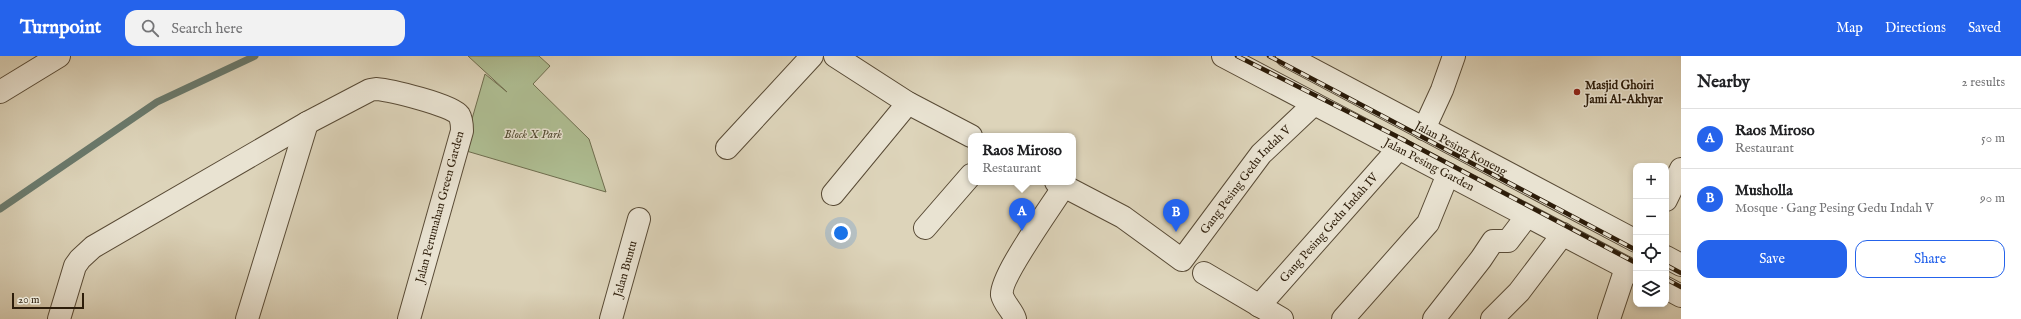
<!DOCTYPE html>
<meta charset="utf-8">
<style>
:root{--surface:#fff;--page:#f2f2f2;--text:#202124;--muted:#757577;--line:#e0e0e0;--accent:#2563eb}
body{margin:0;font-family:"IM FELL English",serif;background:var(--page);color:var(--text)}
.controls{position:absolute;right:12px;bottom:12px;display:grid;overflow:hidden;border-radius:8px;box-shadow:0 2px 6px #0003}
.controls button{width:36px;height:36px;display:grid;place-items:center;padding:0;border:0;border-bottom:1px solid var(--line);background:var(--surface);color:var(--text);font:20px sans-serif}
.scale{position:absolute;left:12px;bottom:10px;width:72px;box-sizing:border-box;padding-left:4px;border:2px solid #2d1d0a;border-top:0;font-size:11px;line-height:14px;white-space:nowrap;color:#2d1d0a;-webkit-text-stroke:3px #e9e3d2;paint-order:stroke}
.you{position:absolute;left:841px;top:177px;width:14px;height:14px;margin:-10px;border:3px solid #fff;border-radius:50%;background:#1a73e8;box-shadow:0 0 0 6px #1a73e833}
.badge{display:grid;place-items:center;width:26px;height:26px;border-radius:50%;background:var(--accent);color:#fff;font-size:13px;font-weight:700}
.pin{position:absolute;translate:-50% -33px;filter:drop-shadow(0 1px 2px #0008)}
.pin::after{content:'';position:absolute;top:21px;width:14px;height:12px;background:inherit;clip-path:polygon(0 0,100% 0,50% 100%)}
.popup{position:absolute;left:968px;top:77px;width:108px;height:52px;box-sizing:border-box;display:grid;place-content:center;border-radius:8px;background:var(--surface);filter:drop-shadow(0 1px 3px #0005);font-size:13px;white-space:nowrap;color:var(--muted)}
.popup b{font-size:15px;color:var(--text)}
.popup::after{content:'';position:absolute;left:50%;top:100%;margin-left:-8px;border:8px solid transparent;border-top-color:var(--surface)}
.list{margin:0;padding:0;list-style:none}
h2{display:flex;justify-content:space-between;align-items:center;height:52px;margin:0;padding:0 16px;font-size:17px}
h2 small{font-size:13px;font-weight:400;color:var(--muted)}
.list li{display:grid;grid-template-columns:26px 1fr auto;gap:12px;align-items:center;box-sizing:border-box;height:60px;padding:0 16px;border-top:1px solid var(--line)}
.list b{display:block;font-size:15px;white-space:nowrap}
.list p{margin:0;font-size:13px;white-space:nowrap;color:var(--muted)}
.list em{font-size:13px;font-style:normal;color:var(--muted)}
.actions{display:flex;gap:8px;padding:12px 16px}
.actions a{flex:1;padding:9px 0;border:1px solid var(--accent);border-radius:12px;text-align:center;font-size:14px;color:var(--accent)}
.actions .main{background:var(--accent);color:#fff}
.icon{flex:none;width:22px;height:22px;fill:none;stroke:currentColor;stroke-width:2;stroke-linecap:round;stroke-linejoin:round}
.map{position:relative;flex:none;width:1681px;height:263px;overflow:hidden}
header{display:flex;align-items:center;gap:24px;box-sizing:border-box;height:56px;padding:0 20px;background:var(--accent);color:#fff}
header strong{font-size:19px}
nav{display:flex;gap:22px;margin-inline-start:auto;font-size:14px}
.search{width:280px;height:36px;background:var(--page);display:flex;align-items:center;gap:10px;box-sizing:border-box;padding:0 14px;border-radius:12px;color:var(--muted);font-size:15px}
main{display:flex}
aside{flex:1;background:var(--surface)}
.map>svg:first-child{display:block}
.green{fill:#aebd92;stroke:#6e6d4e}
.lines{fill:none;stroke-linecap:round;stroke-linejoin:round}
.stream{stroke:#6a7a6d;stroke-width:7}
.minor-casing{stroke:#594b36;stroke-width:24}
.minor{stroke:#e9e3d2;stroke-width:22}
.rail-casing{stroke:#2d1d0a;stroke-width:4.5}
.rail{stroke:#e9e3d2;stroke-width:3;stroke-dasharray:9;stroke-linecap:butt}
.poi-dot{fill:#8f2418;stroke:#e9e3d2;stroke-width:1.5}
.labels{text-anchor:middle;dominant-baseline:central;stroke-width:3;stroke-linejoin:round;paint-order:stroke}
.poi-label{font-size:12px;font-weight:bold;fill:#2d1d0a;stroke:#e9e3d2;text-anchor:start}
.park-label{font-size:12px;font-style:italic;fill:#544d33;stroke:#e9e3d2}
.street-label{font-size:12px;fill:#2d1d0a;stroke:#e9e3d2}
</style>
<header>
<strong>Turnpoint</strong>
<div class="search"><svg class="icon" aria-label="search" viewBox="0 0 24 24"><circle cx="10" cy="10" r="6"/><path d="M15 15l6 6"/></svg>Search here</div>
<nav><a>Map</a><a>Directions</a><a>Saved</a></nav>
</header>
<main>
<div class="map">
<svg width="1681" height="263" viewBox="0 0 1681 263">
<rect width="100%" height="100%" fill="#ddd4ba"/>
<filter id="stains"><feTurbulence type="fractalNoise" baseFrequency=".005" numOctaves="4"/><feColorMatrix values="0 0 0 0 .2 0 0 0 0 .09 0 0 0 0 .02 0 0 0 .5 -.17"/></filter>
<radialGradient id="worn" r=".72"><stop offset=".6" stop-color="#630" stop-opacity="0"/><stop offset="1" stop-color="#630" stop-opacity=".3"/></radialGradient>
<path class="green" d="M468 0H539L550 10 533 28 589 83 606 136 463 94 485 18 507 36Z"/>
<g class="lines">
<path class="stream" d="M0 153 157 46 255 0"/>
<g class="minor-casing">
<g id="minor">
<path d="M835 0 908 47 971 80"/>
<path id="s1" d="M1223 0 1636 217"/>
<path id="s2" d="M1287 0 1636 185"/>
<path d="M0 36 59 0"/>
<path d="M1424 73 1442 34 1454 0"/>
<path d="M727 92 812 0"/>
<path id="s3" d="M1056 126 1123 161 1182 204 1261 98 1314 48"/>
<path d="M833 138 908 47"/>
<path d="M1666 144 1681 113"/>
<path d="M925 172 971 119"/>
<path d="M1666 201 1681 209"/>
<path d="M1204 217 1282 263"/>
<path d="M1666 232 1681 240"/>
<path id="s4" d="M1259 250 1399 92"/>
<path d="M59 263 75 210 80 203 93 191 307 67 370 34 376 33C390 34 452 49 459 59 462 64 462 70 462 75L409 263"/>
<path d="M247 263 307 67"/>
<path id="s5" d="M611 263 639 163"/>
<path d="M1015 263C1013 255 1004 248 1002 239 999 222 1053 148 1064 130"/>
<path d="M1343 263 1428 167 1448 118"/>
<path d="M1434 263 1481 203 1493 185H1508L1527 160"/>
<path d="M1492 263 1519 236 1563 178"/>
<path d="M1609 263 1626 212"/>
</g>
</g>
<use href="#minor" class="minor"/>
<g class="rail-casing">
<path id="rail" d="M1237 0 1396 80 1636 207
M1269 0 1636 194
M1666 209 1681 217
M1666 223 1681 231"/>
</g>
<use href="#rail" class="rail"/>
</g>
<circle class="poi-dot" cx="1577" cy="36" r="4"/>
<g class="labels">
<g class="poi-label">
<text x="1585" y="29">Masjid Ghoiri<tspan x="1585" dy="14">Jami Al-Akhyar</tspan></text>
</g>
<g class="park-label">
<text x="533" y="78">Block X Park</text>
</g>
<g class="street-label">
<text stroke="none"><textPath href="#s2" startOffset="197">Jalan Pesing Koneng</textPath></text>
<text stroke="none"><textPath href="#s1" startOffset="233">Jalan Pesing Garden</textPath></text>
<text stroke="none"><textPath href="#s3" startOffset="251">Gang Pesing Gedu Indah V</textPath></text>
<text transform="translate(440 151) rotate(-75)">Jalan Perumahan Green Garden</text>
<text stroke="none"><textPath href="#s4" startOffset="105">Gang Pesing Gedu Indah IV</textPath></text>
<text stroke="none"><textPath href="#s5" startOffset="52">Jalan Buntu</textPath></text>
</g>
</g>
<rect width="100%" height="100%" filter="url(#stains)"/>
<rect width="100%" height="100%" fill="url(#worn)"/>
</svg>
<div class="controls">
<button>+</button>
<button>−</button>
<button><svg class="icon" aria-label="locate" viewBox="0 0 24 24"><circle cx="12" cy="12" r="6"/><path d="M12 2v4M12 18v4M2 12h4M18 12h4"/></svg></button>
<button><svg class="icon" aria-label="layers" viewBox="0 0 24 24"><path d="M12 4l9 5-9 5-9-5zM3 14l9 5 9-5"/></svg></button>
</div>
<div class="scale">20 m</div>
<div class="you"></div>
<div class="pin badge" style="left:1022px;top:175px">A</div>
<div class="popup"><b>Raos Miroso</b>Restaurant</div>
<div class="pin badge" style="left:1176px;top:176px">B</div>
</div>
<aside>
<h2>Nearby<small>2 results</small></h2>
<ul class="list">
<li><span class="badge">A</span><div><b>Raos Miroso</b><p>Restaurant</p></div><em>50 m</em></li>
<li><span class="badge">B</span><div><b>Musholla</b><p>Mosque · Gang Pesing Gedu Indah V</p></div><em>90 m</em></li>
</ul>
<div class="actions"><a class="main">Save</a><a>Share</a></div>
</aside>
</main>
